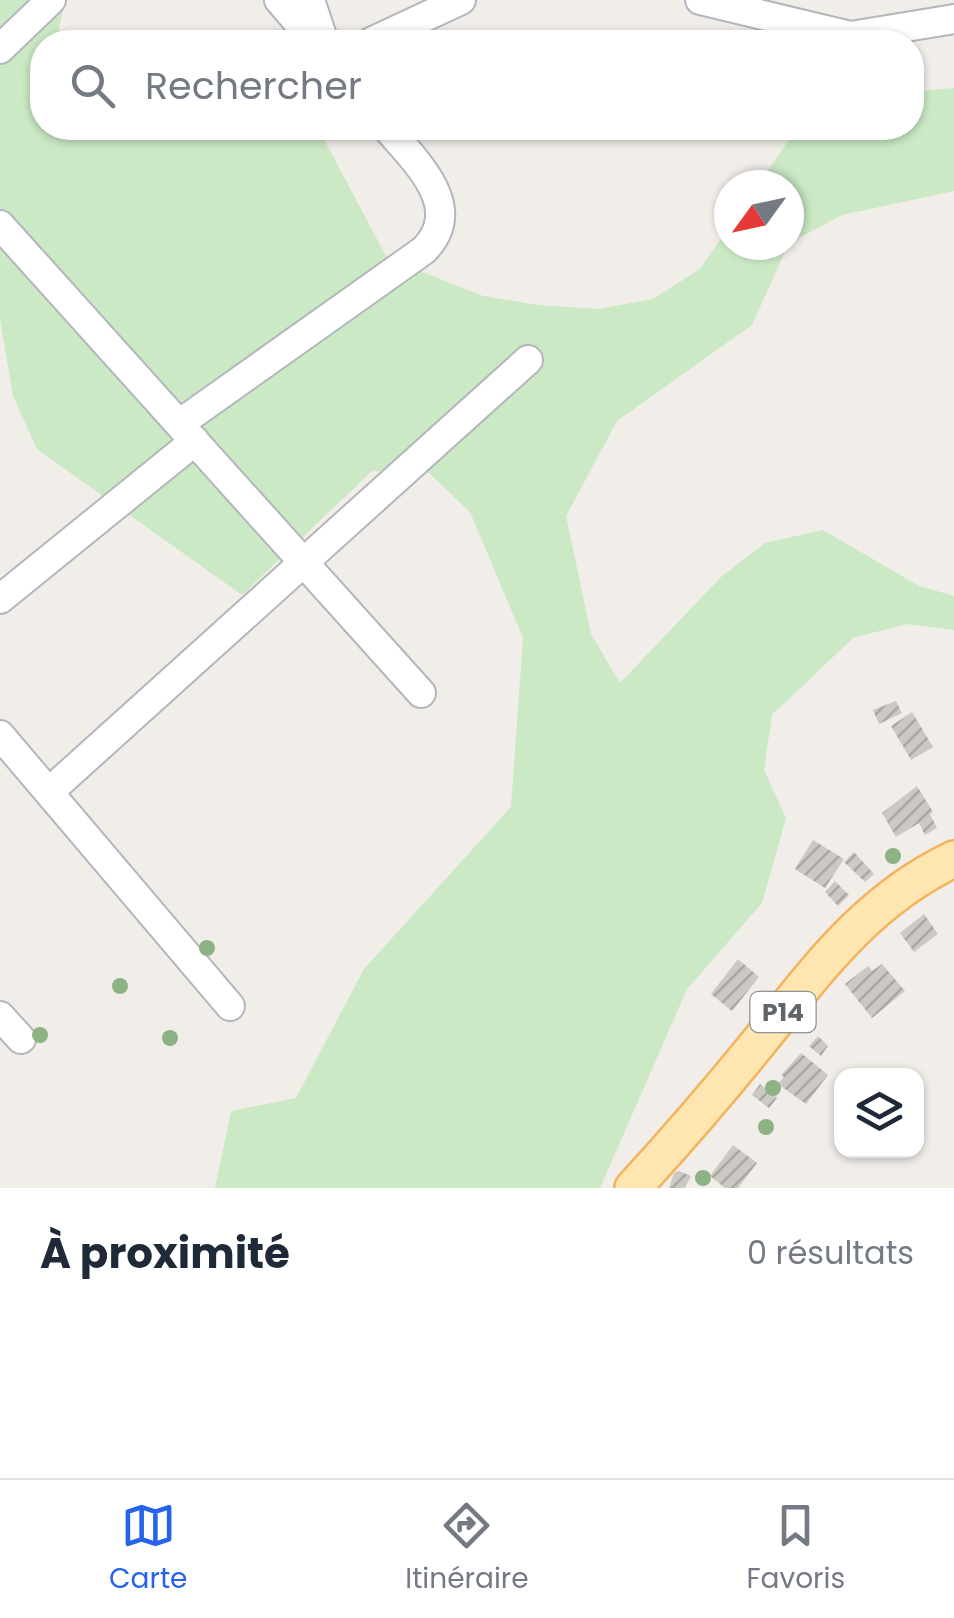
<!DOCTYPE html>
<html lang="fr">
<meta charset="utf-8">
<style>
:root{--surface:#fff;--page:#f2f2f3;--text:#1f2937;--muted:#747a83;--line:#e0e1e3;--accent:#2563eb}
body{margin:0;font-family:Poppins,sans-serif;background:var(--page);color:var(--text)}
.controls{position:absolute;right:30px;bottom:30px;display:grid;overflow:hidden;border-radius:20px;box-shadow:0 2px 8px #0004}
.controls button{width:90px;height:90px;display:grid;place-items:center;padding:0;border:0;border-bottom:2px solid var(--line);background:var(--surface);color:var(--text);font:50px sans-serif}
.compass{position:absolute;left:714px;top:170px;width:90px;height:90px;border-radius:50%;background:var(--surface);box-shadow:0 2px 8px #0004;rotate:237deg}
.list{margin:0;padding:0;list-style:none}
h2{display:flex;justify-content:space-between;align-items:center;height:130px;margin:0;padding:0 40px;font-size:42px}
h2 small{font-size:32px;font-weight:400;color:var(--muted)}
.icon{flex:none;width:55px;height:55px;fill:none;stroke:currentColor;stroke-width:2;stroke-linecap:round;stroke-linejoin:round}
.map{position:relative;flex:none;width:954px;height:1188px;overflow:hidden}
.search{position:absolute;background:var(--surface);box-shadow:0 2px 8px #0004;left:30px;right:30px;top:30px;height:110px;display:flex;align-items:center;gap:25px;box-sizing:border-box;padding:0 35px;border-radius:40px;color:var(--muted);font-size:38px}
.sheet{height:290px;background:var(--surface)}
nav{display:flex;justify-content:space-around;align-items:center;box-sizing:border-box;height:140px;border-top:2px solid var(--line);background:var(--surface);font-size:28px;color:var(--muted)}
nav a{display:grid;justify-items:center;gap:5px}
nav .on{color:var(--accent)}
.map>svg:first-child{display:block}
.grass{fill:#cae9c4}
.building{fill:url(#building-hatch)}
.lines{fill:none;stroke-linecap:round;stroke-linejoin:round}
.minor-casing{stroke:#b3b6ba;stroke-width:32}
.major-casing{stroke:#f5b25d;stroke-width:40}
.minor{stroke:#fff;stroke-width:28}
.major{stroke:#ffe5af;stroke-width:35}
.tree{fill:#8db284}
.labels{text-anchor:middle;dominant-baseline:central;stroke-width:9;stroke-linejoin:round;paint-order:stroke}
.shield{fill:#fff;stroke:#8f9295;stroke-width:2.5}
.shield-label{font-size:25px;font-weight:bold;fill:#5f6468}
</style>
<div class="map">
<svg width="954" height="1188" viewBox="0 0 954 1188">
<defs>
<pattern id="building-hatch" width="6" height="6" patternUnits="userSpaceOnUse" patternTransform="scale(2.5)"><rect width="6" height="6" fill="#ccc8c4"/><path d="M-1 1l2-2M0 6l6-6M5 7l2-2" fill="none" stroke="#a9a6a3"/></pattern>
</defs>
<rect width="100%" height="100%" fill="#f1ede8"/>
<path class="grass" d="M0 0H65L56 42H42V128H318L387 258 483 296 538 305 598 309 653 299 700 269 729 227V245H788L752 325 617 421 566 516 591 634 620 683 721 577 765 543 823 530 919 586 954 596V630L906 624 853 638 772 715 764 770 786 818 762 903 687 989 600 1188H215L231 1111 296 1098 364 969 511 807 523 638 470 512 429 473 372 471 242 595 37 449 13 396 0 319Z
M954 88V191L842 215 789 243V185H758L797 128H912V92Z"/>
<path class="building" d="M896 701 902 713 879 724 873 710Z
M912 712 933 747 911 760 891 726Z
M917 786 933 812 930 814 937 828 925 835 919 823 896 837 882 813Z
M813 840 844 859 825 888 795 869Z
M854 852 874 874 865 882 844 862Z
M835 881 849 895 838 906 825 892Z
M924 914 938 934 914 952 900 933Z
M738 959 759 977 732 1011 711 994Z
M882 964 905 991 872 1018 845 984 868 966 872 971Z
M818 1036 828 1046 821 1056 809 1046Z
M801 1053 828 1075 806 1104 778 1084 784 1077 781 1075Z
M760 1084 777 1098 769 1108 752 1095Z
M733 1145 757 1163 738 1188H725L710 1176Z
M679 1171 691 1176 685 1188H669L674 1173Z"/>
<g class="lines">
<g class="minor-casing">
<path id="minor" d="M279 0 315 42
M310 0 324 42
M700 0 851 36 954 19
M371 42 461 0
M0 49 51 0
M0 225 421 693
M179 424 424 250C466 207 416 162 387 128
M0 599 195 441
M0 735 230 1006
M50 791 528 360
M0 1016 21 1039"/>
</g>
<g class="major-casing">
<path id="major" d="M633 1188C675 1142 715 1096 754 1048 815 973 865 901 954 859"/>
</g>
<use href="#minor" class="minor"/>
<use href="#major" class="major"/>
</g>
<g class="tree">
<circle cx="893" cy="856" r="8"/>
<circle cx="207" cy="948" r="8"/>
<circle cx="120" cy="986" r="8"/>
<circle cx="40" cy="1035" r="8"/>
<circle cx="170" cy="1038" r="8"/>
<circle cx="773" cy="1088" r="8"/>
<circle cx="766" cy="1127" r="8"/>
<circle cx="703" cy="1178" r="8"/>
</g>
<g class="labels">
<rect class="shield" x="750.5" y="992" width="65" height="40" rx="8"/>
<g class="shield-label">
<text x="783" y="1012">P14</text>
</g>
</g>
</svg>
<div class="controls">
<button><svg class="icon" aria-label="layers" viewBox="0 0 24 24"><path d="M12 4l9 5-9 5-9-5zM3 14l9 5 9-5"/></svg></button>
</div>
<svg class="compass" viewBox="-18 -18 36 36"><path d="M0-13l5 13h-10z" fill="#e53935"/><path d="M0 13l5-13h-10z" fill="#747a83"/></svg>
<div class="search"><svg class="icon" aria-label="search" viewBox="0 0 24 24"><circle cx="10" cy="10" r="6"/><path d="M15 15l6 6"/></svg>Rechercher</div>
</div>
<section class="sheet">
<h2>À proximité<small>0 résultats</small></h2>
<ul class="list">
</ul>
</section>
<nav>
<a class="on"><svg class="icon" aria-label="map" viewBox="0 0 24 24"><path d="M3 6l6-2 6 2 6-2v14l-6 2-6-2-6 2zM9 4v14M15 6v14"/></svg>Carte</a>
<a><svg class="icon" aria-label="directions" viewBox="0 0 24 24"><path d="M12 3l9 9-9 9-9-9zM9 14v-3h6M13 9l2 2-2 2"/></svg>Itinéraire</a>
<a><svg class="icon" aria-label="saved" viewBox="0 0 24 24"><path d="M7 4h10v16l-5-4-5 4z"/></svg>Favoris</a>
</nav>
